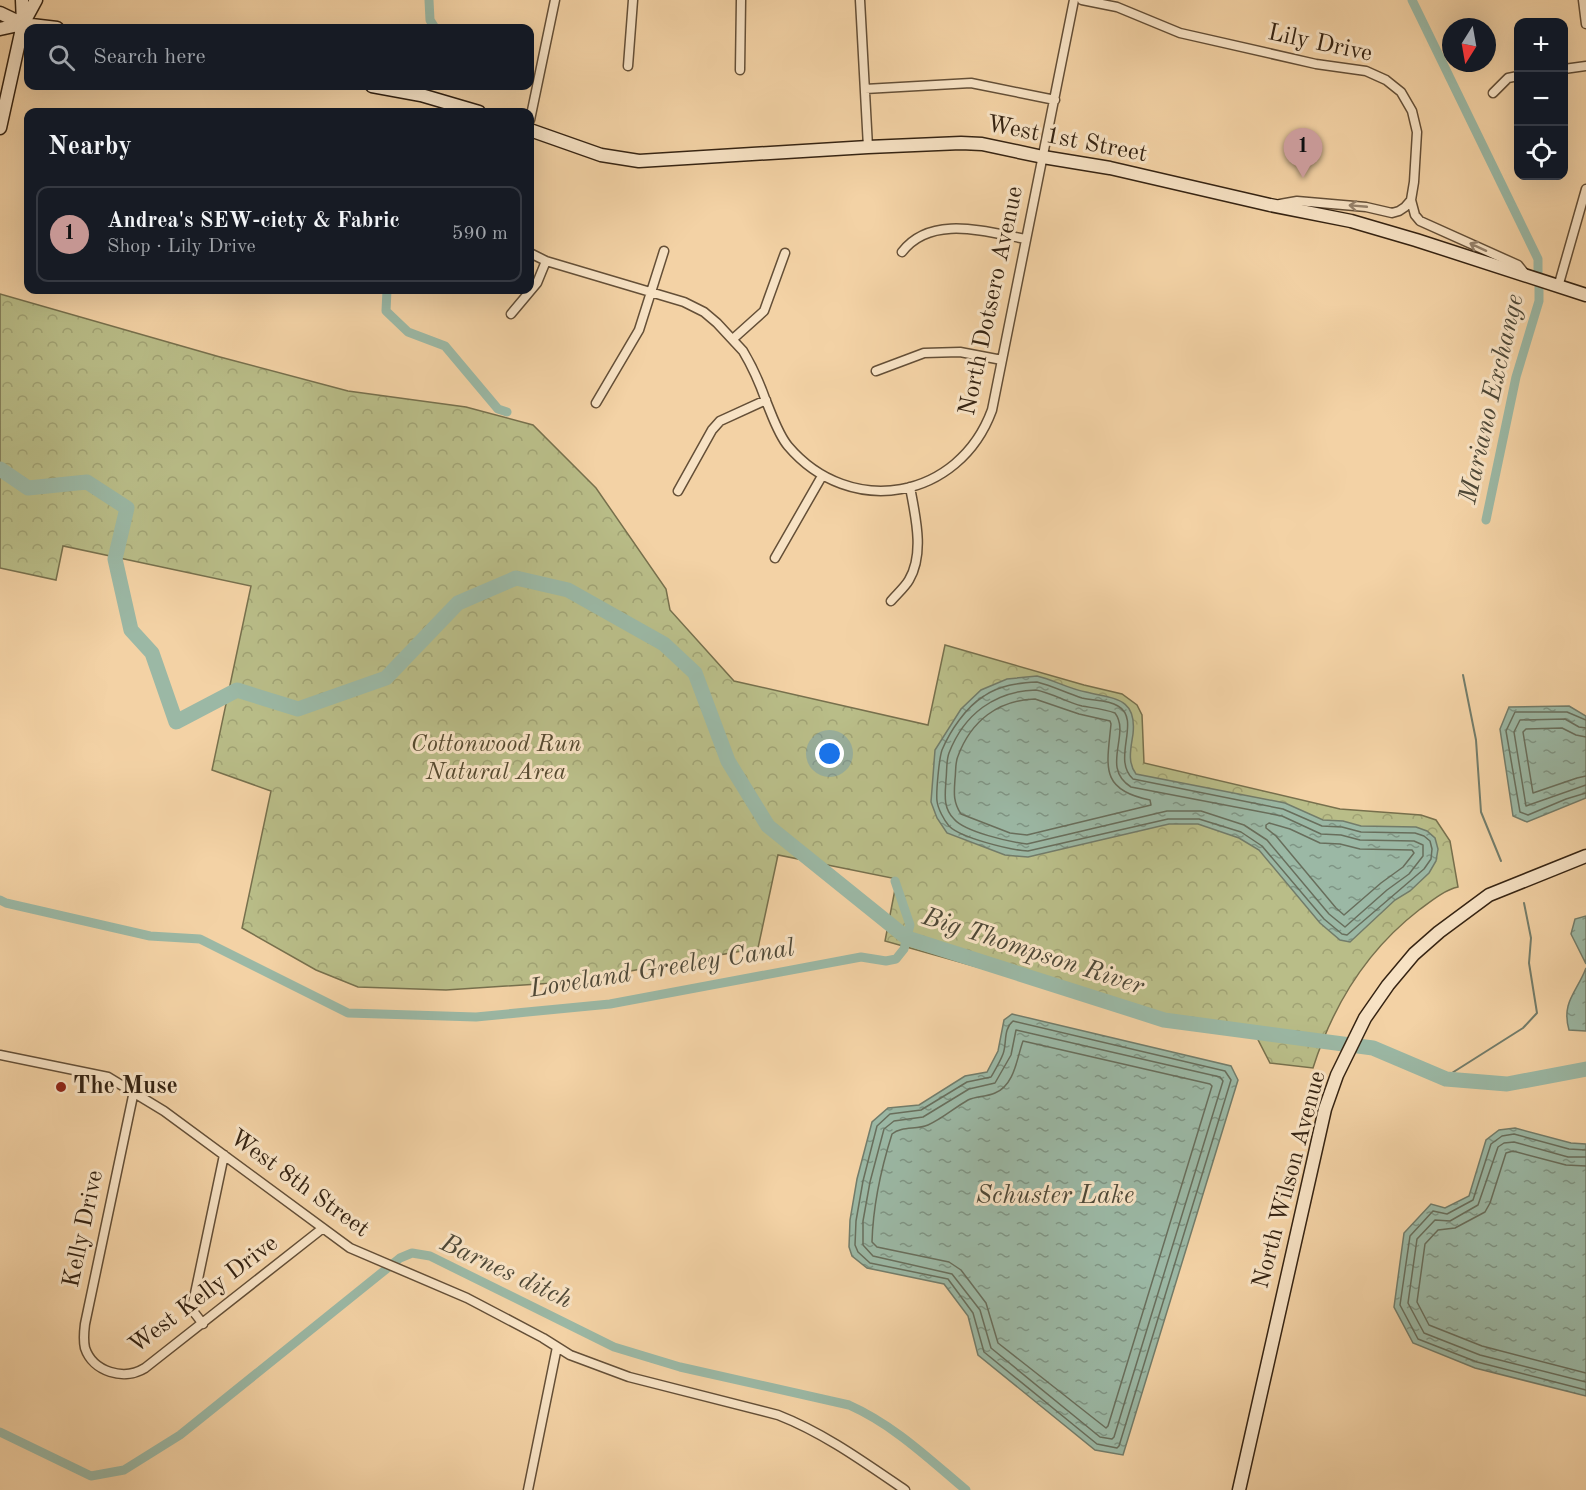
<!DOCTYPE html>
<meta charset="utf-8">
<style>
:root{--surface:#171b24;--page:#242831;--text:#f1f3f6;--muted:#9ea1a6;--line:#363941;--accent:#c59692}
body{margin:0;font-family:"Old Standard TT",serif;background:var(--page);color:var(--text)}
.controls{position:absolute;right:18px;top:18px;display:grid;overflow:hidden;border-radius:12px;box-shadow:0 6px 24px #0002}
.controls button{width:54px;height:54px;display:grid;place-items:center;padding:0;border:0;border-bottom:2px solid var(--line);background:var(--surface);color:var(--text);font:30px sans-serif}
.compass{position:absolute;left:1442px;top:18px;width:54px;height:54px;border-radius:50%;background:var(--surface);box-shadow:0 6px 24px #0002;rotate:191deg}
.you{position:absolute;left:830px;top:754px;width:21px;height:21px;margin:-15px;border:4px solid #fff;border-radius:50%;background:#1a73e8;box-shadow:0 0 0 9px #1a73e833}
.badge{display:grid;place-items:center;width:39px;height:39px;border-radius:50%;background:var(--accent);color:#111;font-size:20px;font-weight:700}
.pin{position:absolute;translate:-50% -50px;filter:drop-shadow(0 2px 3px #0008)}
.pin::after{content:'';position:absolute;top:32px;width:21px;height:18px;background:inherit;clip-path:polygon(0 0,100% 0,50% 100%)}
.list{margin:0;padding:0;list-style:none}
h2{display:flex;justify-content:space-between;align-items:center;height:78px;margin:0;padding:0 24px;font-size:26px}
h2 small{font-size:20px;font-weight:400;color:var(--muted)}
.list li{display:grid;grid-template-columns:39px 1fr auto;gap:18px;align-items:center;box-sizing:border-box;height:96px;margin:0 12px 12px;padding:0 12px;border:2px solid var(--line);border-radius:12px}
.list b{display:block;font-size:22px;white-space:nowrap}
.list p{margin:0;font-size:20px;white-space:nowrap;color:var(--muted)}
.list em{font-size:20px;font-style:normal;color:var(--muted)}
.icon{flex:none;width:33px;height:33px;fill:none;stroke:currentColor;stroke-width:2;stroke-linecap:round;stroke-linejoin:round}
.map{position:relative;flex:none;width:1586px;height:1490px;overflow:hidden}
.search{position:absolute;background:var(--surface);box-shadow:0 6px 24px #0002;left:24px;top:24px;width:510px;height:66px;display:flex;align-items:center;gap:15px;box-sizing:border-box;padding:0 21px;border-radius:12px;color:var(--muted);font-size:22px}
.panel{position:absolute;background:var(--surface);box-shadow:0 6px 24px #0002;left:24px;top:108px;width:510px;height:186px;border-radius:12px}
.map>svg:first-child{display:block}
.forest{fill:url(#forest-crowns);stroke:#77704d;stroke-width:1.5}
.water{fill:url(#water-ripples);stroke:#727c6a;stroke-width:1.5}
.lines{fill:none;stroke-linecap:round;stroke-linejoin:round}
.shore{stroke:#686e5c;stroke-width:1.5}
.stream{stroke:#727c6a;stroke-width:2}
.canal{stroke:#9bb8a5;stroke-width:9}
.river{stroke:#9bb8a5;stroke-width:15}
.minor-casing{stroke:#644f37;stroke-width:11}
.secondary-casing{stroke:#352312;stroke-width:15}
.minor{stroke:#f7e2c4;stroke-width:8}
.secondary{stroke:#f7e2c4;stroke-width:12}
.oneway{stroke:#96826b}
.poi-dot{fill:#8f2418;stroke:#f7e2c4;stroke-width:2}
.labels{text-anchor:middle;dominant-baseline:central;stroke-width:6;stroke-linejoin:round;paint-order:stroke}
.street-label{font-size:24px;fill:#352312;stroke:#f7e2c4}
.park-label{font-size:24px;font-style:italic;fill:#564a30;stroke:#f7e2c4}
.poi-label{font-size:24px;font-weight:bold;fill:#352312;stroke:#f7e2c4;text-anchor:start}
.water-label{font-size:26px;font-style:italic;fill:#4e4837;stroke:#f7e2c4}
</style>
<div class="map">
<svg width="1586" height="1490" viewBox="0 0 1586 1490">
<defs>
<pattern id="forest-crowns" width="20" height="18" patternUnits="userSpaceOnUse" patternTransform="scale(1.5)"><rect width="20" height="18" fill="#b9bd88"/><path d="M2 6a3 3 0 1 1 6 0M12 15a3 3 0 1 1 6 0" fill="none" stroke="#a0a274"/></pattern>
<pattern id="water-ripples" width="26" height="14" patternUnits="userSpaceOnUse" patternTransform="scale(1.5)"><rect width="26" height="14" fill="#9bb8a5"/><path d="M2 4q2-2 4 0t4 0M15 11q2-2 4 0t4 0" fill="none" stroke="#7f9585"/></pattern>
</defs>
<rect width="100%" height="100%" fill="#f3d2a5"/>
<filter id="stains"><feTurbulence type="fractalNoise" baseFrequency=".00333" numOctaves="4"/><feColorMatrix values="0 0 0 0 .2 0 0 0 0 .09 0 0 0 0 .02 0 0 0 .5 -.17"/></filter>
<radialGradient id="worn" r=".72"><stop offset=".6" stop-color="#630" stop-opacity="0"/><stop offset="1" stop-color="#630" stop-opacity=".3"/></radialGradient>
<path class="forest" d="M0 294 220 357 348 391 466 407 533 425 596 488 666 589 670 610 734 681 928 725 945 645 1084 685 1122 694 1137 705 1142 715 1144 763 1340 809 1421 815 1436 820 1450 841 1458 887C1444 890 1430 902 1419 910 1366 951 1333 1005 1313 1068L1270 1063 1254 1032 1168 1023 1077 995 885 941 897 879 778 855 758 948 569 982 446 990 358 987 316 970 242 928 271 791 212 770 251 586 63 546 56 580 0 568Z"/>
<path class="water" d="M1037 676C1054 680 1069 689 1086 692 1114 699 1137 697 1133 734 1131 748 1127 762 1136 774L1285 803 1323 820 1343 821 1361 826 1416 827 1427 831 1435 838 1438 849 1436 861 1429 873 1410 891 1395 900 1350 942 1340 940 1320 923 1259 850 1239 838 1198 824H1169L1028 857 1005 855 947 833 937 818 931 802 935 750 961 709 981 690 1007 679Z
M1569 706 1586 716V798L1527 822 1513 816 1500 729 1509 707Z
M1586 916V964L1571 934 1575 919Z
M1586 968V1031L1569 1030C1561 1002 1577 992 1586 968Z
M1012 1014 1231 1066 1238 1080 1123 1455 1095 1450 978 1355 968 1316 944 1284 867 1268 852 1256 849 1247 850 1220 857 1179 872 1122 888 1108 919 1105 965 1076 987 1072 998 1051 1004 1020Z
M1515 1128 1571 1143 1586 1144V1396L1475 1368 1413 1343 1394 1307 1404 1233 1431 1204 1445 1208 1469 1196 1486 1140 1499 1130Z"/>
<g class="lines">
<path class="shore" d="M1037 682C1053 686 1066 693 1082 698 1093 701 1107 699 1118 706 1142 720 1111 759 1133 779L1283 809 1322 826 1342 827 1361 832 1415 833 1424 836 1430 841 1432 849 1431 859 1424 869 1347 935 1342 934 1324 919 1262 846 1241 832 1199 819H1168L1028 851C1010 850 961 838 949 826 944 820 938 809 937 801 936 792 939 759 942 750 950 731 966 707 984 696 1000 685 1018 683 1037 682Z
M1036 690C1052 693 1066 702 1082 706 1093 708 1104 709 1115 713 1131 734 1100 768 1131 787L1282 816 1321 834 1341 835 1360 840 1414 841 1423 845V856L1409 874 1387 890 1345 927 1329 914 1267 840 1244 825 1201 811H1167L1027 844C1010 842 965 832 954 819 943 808 945 795 946 780 947 772 946 761 949 753 964 714 995 691 1036 690Z
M1035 699 1079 714 1110 721 1111 724C1107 766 1099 790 1150 800L1151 805 1027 835 1010 833 961 814C953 802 954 793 955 779 956 772 955 762 958 756 971 721 998 700 1035 699Z
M1586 720 1567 712H1515L1506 731 1520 812 1528 815 1566 799 1586 793
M1586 728 1579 727 1565 719 1520 720 1514 732 1526 806 1586 785
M1586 737 1576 735 1562 728 1526 729 1523 732 1533 793 1577 778 1586 776
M1269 823 1290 829 1320 843 1340 844 1360 849 1412 850 1414 853 1403 867 1381 883 1344 915 1336 908 1276 836 1266 828V825Z
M1013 1021 1225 1071 1231 1080 1119 1446 1117 1448 1097 1444 984 1352 973 1313 948 1279 870 1263 858 1252 855 1245 856 1221 863 1181 877 1126 890 1114 921 1110 967 1082 991 1077C995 1070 1000 1062 1003 1054 1007 1044 1003 1029 1013 1021Z
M1016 1030 1220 1077 1223 1081 1114 1437 1112 1439 1100 1437 991 1348 980 1310 952 1274 873 1256 863 1245V1221L870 1182 884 1129 894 1121 923 1117 969 1089 995 1083 1011 1055Z
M1023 1041 1210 1084 1212 1086 1108 1426 1106 1428 998 1343 986 1303 961 1270 949 1262 877 1247 872 1242C873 1206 881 1169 892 1134 902 1126 916 1130 928 1125 942 1119 954 1108 968 1100 976 1096 986 1097 995 1093 1015 1085 1017 1057 1023 1041Z
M1586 1150 1569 1149 1514 1134 1502 1136 1491 1144 1473 1200 1447 1214 1433 1211 1410 1236 1400 1305 1418 1339 1477 1362 1586 1390
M1586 1157H1568L1514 1142 1504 1143 1498 1147 1478 1205 1450 1221 1435 1220 1417 1239 1408 1303 1424 1333 1480 1355 1586 1382
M1586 1166 1566 1165 1513 1151 1506 1153 1490 1203 1485 1212 1455 1228 1438 1230 1425 1244 1417 1302 1429 1325 1482 1346 1586 1373"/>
<path class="stream" d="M1463 675 1476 740 1481 812 1501 861
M1444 1078 1523 1028 1537 1013 1529 963 1531 938 1524 903"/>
<path class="canal" d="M429 0 430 20 435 28
M1412 0 1538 259V275
M387 290 386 311 408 332 445 346 498 409 507 412
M1486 520 1516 377 1539 301V286
M0 900 6 903 150 936 200 939 348 1013 476 1017 610 1004 861 957 886 961 896 959 904 949 910 925 895 881
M0 1432 91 1476 124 1470 180 1435 400 1258 412 1253 430 1256 614 1347 680 1367 849 1405C894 1425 929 1459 966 1490"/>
<path class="river" d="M0 469 28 488 87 482 127 508 115 559 131 630 152 653 176 722 237 690 298 709 386 678 458 603 516 578 568 590 664 644 695 673 728 761 768 826 907 938 1164 1020 1373 1048 1446 1079 1507 1084 1586 1069"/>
<g class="minor-casing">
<path id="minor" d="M860 0 868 147
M1082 0 1117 7 1180 33 1316 64 1366 71 1386 80 1401 92 1412 111 1417 132 1414 182 1411 200 1405 207 1399 211 1392 213 1366 207 1297 201 1280 204
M1583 0 1586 24
M628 66 633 0
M1564 69 1586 66
M740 70 741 0
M865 89 971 83 1055 100
M1493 93 1508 78 1518 76
M530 120 555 0
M1411 200 1415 215 1420 221 1518 265 1526 275
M902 252C931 214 986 232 1026 239
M530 253 546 261 684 302 704 312 717 323 743 351C752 366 760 384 766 401 772 415 778 434 788 446 850 519 959 500 992 410L1074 0
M1558 287 1586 189
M511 314 537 283 546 261
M734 338 764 311 785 253
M876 371 924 353 960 352 1002 360
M596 403 639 330 664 251
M678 491 712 430 720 421 766 400
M775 558 822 476
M891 601C897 594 905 587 909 580 925 553 915 515 910 487
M0 1055 108 1077 164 1111 350 1248 467 1298 543 1338 570 1355 629 1377 778 1415C824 1433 864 1462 905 1490
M134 1091 85 1324C84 1332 83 1339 85 1348 93 1372 124 1381 145 1368L323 1228
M203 1324 193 1311V1303L224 1155
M528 1490 557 1347"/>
</g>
<g class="secondary-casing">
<path id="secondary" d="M22 0 23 23
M0 13 23 24 57 28
M0 29 23 24
M372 86 421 95 479 112
M0 128 23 24 36 0
M530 130 601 155 639 161 868 147 961 143 982 144 1043 157 1110 168 1270 205 1351 221 1416 240 1586 295
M1239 1490 1325 1109 1337 1075 1365 1018 1388 985 1414 954 1439 932 1489 895 1586 856"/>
</g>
<use href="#minor" class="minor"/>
<use href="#secondary" class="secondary"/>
</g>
<defs><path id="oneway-shaft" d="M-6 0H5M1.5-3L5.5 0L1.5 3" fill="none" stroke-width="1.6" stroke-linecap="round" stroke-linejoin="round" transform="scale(1.5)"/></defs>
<g class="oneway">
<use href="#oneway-shaft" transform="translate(1358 206) rotate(-175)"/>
<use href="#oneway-shaft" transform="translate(1478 247) rotate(-155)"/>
</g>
<circle class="poi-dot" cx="61" cy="1087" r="6"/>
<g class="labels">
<g class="street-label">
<text transform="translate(1320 44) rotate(12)">Lily Drive</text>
<text transform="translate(1067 140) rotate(11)">West 1st Street</text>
<text transform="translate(992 301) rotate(-78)">North Dotsero Avenue</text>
<text transform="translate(1290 1180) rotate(-75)">North Wilson Avenue</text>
<text transform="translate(299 1184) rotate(36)">West 8th Street</text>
<text transform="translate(84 1229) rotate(-78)">Kelly Drive</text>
<text transform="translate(204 1295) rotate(-37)">West Kelly Drive</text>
</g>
<g class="park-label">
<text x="496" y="745">Cottonwood Run<tspan x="496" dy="28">Natural Area</tspan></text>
</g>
<g class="poi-label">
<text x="73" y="1087">The Muse</text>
</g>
<g class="water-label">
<text transform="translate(1492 399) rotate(-77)">Mariano Exchange</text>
<text transform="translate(1033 952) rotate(18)">Big Thompson River</text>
<text transform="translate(662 969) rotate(-9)">Loveland Greeley Canal</text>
<text x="1055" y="1196">Schuster Lake</text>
<text transform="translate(506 1272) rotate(25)">Barnes ditch</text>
</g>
</g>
<rect width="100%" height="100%" filter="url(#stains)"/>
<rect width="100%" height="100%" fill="url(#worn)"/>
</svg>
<div class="controls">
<button>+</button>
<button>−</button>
<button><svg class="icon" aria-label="locate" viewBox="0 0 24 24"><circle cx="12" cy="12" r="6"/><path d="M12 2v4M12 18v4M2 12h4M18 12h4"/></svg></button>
</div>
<svg class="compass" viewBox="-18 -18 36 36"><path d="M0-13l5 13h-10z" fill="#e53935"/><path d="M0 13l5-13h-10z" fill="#9ea1a6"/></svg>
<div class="you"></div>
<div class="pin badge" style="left:1303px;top:178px">1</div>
<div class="search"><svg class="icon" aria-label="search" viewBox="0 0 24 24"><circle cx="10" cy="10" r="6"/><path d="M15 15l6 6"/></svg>Search here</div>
<section class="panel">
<h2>Nearby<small></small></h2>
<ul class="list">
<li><span class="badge">1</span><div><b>Andrea's SEW-ciety &amp; Fabric</b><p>Shop · Lily Drive</p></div><em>590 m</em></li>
</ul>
</section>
</div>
